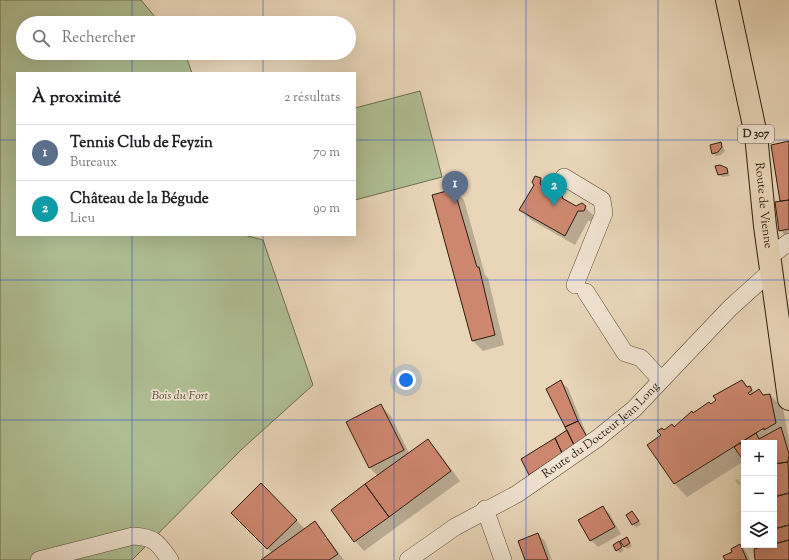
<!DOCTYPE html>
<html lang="fr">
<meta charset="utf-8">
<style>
:root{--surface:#fff;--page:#f2f2f2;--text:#202124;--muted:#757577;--line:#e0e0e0;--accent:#8f2418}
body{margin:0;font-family:"Sorts Mill Goudy",serif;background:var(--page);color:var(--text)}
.controls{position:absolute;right:12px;bottom:12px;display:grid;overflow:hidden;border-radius:0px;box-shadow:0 4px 16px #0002}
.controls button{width:36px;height:36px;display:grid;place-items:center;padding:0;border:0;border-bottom:1px solid var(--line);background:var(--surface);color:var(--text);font:20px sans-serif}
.you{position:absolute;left:406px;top:380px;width:14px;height:14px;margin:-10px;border:3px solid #fff;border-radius:50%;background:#1a73e8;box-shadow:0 0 0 6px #1a73e833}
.badge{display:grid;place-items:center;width:26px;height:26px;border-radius:50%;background:var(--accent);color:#fff;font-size:13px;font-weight:700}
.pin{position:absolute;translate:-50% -33px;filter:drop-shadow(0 1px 2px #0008)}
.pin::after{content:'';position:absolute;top:21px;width:14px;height:12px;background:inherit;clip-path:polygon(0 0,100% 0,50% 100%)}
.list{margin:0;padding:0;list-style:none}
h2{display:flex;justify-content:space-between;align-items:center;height:52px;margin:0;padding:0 16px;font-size:17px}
h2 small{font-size:13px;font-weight:400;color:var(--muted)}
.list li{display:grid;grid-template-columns:26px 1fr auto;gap:12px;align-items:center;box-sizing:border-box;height:56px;padding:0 16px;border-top:1px solid var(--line)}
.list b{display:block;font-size:15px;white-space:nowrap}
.list p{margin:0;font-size:13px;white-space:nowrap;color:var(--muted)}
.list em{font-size:13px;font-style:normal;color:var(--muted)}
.icon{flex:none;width:22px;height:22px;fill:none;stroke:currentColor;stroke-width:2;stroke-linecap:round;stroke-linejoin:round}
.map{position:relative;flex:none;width:789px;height:560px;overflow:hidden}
.search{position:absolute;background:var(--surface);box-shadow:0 4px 16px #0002;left:16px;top:16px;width:340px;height:44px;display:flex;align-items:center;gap:10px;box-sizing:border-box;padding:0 14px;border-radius:22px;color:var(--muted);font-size:15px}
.panel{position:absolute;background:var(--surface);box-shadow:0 4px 16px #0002;left:16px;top:72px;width:340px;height:164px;border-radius:0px}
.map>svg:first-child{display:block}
.green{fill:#b0bf94;stroke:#6e6e52}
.shadow{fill:#0003}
.building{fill:#cd876f;stroke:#2c1d10}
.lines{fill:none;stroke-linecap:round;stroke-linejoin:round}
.minor-casing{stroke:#5b4b3a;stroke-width:18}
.major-casing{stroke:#2c1d10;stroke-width:24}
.minor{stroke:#f1e4d2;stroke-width:17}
.major{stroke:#e9d6b9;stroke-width:22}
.grid{fill:none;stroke:#1d4ed8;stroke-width:1;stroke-opacity:0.55}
.labels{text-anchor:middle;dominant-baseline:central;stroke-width:3.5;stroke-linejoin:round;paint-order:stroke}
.shield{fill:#f1e4d2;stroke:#67594a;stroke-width:1}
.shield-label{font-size:11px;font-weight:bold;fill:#2c1d10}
.street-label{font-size:12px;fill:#2c1d10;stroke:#f1e4d2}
.park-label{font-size:12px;font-style:italic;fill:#544e38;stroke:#f1e4d2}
</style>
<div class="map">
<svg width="789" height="560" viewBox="0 0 789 560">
<rect width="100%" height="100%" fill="#e9d6b9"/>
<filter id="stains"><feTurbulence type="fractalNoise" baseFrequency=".005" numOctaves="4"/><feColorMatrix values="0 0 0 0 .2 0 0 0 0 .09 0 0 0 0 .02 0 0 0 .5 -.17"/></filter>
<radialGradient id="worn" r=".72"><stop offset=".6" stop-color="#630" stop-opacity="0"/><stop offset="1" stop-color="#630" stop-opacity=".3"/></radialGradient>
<path class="green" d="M0 0H141L160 23H23V53H185L192 73H17V235H244L263 240 313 385 242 449 132 560H0Z
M420 91 442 177 355 200V108Z"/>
<path class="shadow" d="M789 142V237H787L780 230 781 200Z
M721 144 725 151 721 155 716 156 713 153Z
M726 169 730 176 722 177 719 174Z
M539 177 551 191 576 207H585L595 217 593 221H588L575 245 531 220 521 210Z
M454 190 464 200 485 275 488 278 504 345 483 351 473 341Z
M742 381 755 393 759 391 764 396 770 395 783 408 789 441V560H758L769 546 768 545H774V443H744V461L687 497 675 484 648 445 662 435 664 431 674 428 684 420 683 418 692 412 694 414 711 405Z
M561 382 568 388 589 440 536 481 530 474 568 431Z
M381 406 391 416 409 453 427 440 437 450 460 481 364 551 355 541 378 476 369 467Z
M737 479 741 484 739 485 735 480Z
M261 485 305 529 315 523 324 533 344 560H263L272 553 233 513Z
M602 507 609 513 621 534 598 547 591 540Z
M632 512 641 524 636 528 627 515Z
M538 535 545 541 552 560H526Z
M626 538 632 546 627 549 624 546Z
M619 543 624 550 620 553 617 550Z
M740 545 746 552 750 560H726Z"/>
<path class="building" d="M789 141V200L780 201 771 145Z
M721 142 722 147 718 152 712 154 710 145Z
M720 165 727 168 728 173 718 175 715 166Z
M535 176 541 178 540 184 554 193 563 197 562 198 576 206 582 203 586 206 584 211H578L565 236 519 210 534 185 532 182Z
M454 189 477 267H479L495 335 472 341 432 195Z
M789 200V229L779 231 775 202Z
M561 380 578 421 565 427 546 389Z
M742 380 747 387 750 386 752 390 748 393 750 395 759 389 763 395 770 394 776 423 764 430V428L674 484 647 445 661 435 657 431 662 428 664 430 672 424 674 427 692 411 693 413 709 402 711 404 716 400 713 396Z
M381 404 404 450 369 468 346 422Z
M578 421 587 437 574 445 565 427Z
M781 427 789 454 788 462 774 464V443H744V451L740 443 756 433 759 439Z
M567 430 574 445 562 453 555 438Z
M555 438 562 453 529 475 521 459Z
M428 439 451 471 389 517 365 484Z
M740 443 744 451V456L741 457 734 447Z
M788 462 789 493 774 497V464Z
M261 483 297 520 267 549 231 513Z
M365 484 389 517 354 542 331 510Z
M789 493V525L774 529V497Z
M603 506 615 527 590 541 578 520Z
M632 511 639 521 632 525 626 515Z
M315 521 338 554 329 560H261Z
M789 525V540L774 544V529Z
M538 533 548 560H525L518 541Z
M627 537 630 543 624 547 620 541Z
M789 540V560H755L754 549Z
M619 541 622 547 616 551 613 545Z
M740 544 747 560H725L723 556 732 552 731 549Z"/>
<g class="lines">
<g class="minor-casing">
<g id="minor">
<path d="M564 177 602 200 604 213 575 285"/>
<path d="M769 257 789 242"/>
<path d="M586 292 625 353 641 358 661 380"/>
<path d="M485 509 503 560"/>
<path d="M39 560 133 536C155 537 158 543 170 560"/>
<path id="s1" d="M408 560 455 527 517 494 598 438 634 409 730 308 771 271"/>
</g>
</g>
<g class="major-casing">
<g id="major">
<path id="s2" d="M727 0 756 135 765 226 789 399"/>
</g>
</g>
<use href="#minor" class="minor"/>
<use href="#major" class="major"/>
</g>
<path class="grid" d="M132 0V23M263 0V23M394 0V560M526 0V560M658 0V560M132 53V73M263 53V73M0 140H17M355 140H789M132 235V560M263 235V560M0 280H789M0 420H789"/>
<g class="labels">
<rect class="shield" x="738" y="125" width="36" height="18" rx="3"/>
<g class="shield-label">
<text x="756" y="134">D 307</text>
</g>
<g class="street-label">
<text stroke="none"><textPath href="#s2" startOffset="209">Route de Vienne</textPath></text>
<text stroke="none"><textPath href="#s1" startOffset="233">Route du Docteur Jean Long</textPath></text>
</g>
<g class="park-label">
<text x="180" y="396">Bois du Fort</text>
</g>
</g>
<rect width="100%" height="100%" filter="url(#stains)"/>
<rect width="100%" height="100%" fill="url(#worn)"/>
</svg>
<div class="controls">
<button>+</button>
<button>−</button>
<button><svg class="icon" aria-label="layers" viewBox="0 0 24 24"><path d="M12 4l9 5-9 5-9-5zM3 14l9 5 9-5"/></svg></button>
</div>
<div class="you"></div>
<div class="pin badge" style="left:455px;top:204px;background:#5c6f8a">1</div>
<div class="pin badge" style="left:554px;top:206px;background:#0f9aa8">2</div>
<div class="search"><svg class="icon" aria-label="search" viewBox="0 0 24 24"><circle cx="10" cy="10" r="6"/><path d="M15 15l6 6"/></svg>Rechercher</div>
<section class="panel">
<h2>À proximité<small>2 résultats</small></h2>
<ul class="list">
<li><span class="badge" style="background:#5c6f8a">1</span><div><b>Tennis Club de Feyzin</b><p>Bureaux</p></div><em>70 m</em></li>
<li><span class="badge" style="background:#0f9aa8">2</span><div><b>Château de la Bégude</b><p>Lieu</p></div><em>90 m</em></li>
</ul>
</section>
</div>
